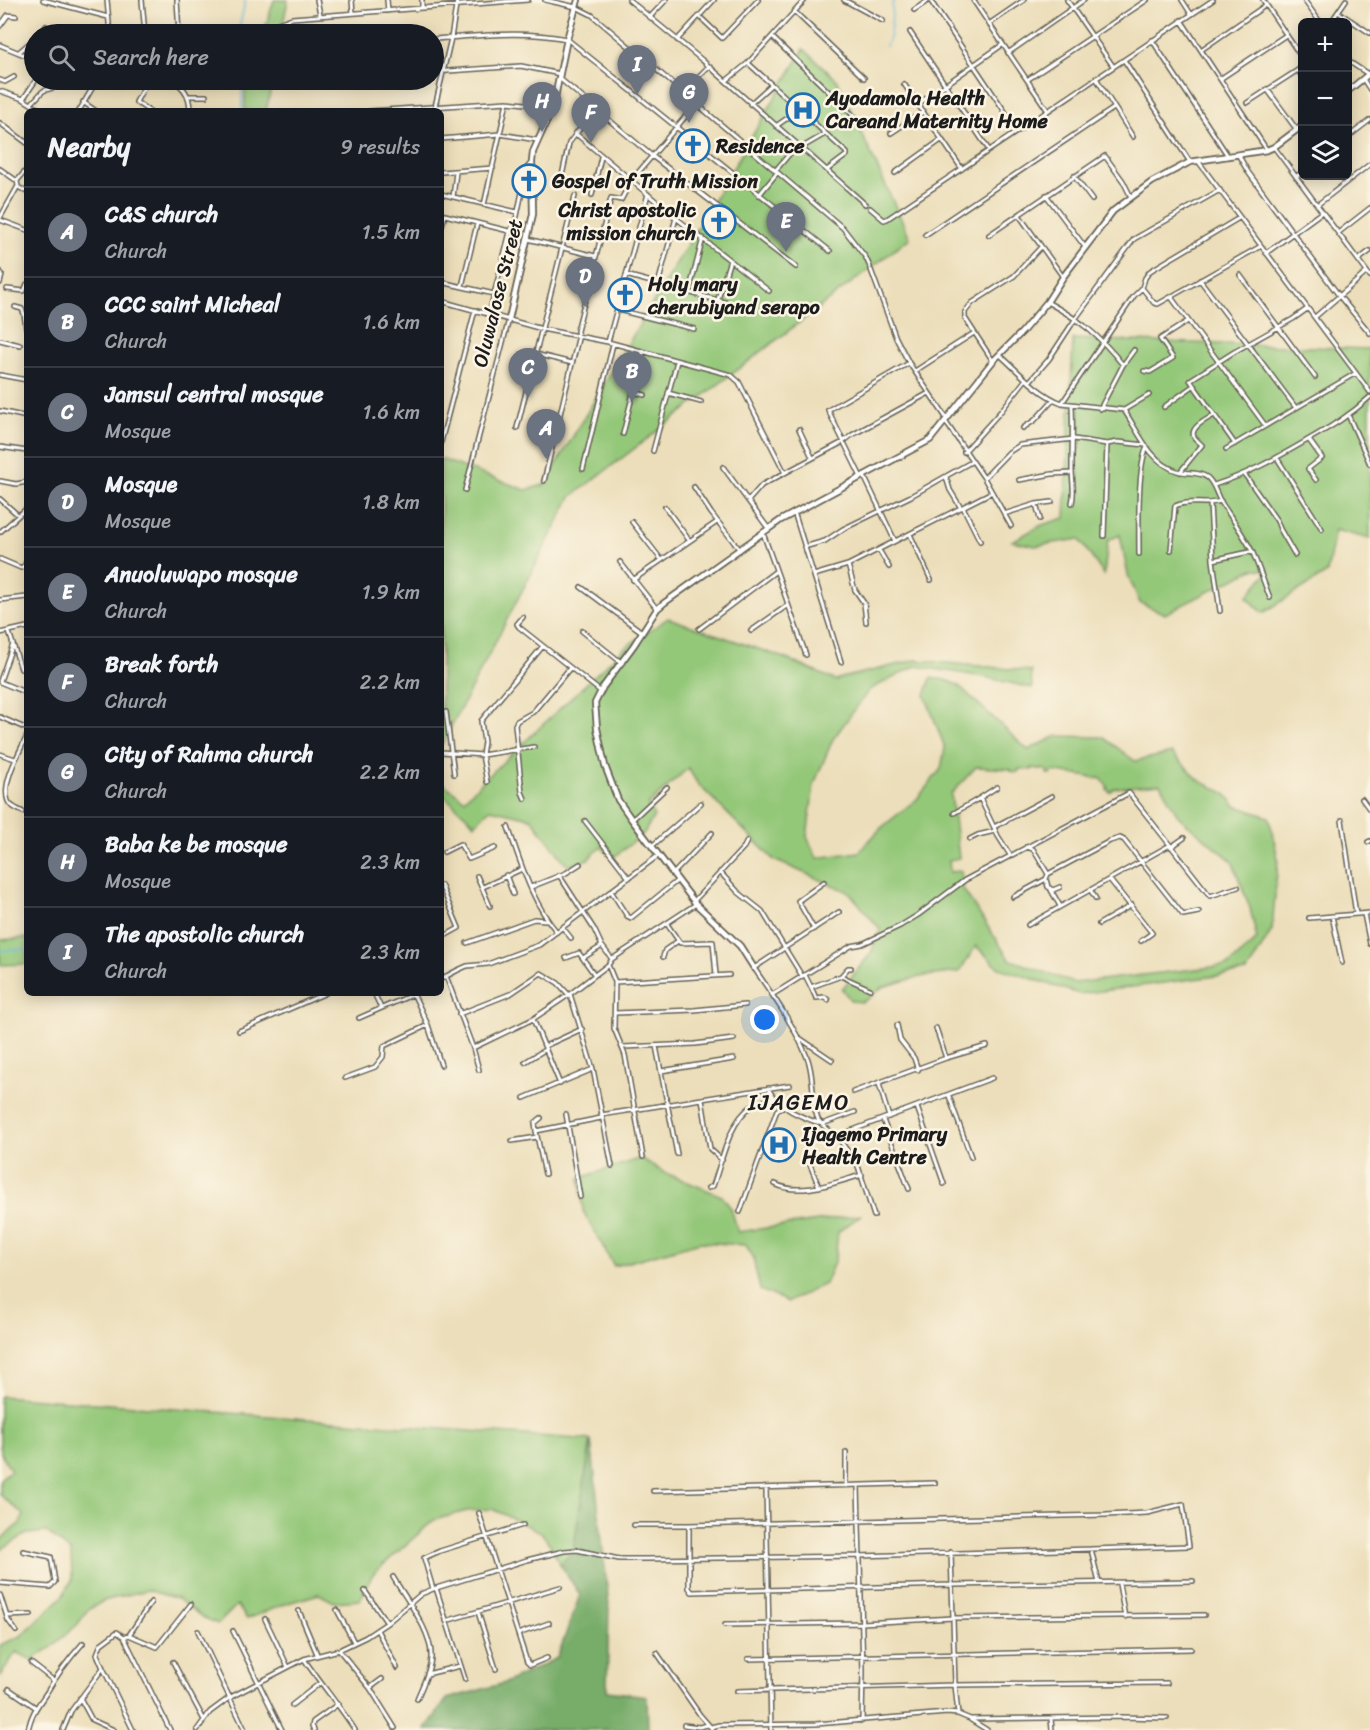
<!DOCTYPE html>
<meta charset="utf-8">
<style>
:root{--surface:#171b24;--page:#20242c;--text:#f1f3f6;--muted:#9ea1a6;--line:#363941;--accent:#1f6fb2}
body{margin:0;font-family:Sriracha,sans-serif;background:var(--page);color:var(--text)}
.controls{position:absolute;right:18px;top:18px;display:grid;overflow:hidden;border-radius:9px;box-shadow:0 3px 15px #0003}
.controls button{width:54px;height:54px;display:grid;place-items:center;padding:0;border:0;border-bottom:2px solid var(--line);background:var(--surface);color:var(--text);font:30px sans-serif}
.you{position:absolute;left:765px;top:1020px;width:21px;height:21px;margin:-15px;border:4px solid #fff;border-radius:50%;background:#1a73e8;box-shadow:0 0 0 9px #1a73e833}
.badge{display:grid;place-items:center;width:39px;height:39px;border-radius:50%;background:var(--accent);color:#fff;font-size:20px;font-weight:700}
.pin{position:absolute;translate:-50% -50px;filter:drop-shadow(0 2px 3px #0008)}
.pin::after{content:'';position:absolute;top:32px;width:21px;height:18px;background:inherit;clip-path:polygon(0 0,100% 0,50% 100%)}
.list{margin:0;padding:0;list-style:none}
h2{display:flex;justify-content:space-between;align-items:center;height:78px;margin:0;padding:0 24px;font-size:26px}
h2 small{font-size:20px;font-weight:400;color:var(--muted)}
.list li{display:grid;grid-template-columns:39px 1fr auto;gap:18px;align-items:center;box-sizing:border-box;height:90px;padding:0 24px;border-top:2px solid var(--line)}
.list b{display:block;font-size:22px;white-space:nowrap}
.list p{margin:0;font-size:20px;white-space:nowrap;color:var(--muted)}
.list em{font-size:20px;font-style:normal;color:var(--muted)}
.icon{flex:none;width:33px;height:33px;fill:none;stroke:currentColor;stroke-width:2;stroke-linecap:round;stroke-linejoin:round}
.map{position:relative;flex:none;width:1370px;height:1730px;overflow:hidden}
.search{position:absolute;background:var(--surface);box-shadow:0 3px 15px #0003;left:24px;top:24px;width:420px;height:66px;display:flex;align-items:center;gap:15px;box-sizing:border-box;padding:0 21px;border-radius:33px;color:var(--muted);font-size:22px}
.panel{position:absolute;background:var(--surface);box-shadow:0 3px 15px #0003;left:24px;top:108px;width:420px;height:888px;border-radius:9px}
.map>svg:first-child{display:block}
.green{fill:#94c879;stroke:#58724a;stroke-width:1.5;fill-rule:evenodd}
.forest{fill:#77ac69;stroke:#4a6442;stroke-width:1.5}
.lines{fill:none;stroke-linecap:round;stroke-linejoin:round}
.stream{stroke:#5ab3d7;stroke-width:1.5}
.street-casing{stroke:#656053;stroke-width:6}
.secondary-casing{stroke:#656053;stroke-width:8}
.street{stroke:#fff;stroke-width:3}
.secondary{stroke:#fff;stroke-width:4.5}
.labels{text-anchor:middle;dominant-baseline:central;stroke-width:5;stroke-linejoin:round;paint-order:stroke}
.poi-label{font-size:20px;font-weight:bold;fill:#1c1c1c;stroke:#fcf5e5;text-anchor:start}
.street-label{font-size:20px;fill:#1c1c1c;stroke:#fcf5e5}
.quarter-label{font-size:22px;letter-spacing:1.5px;fill:#1c1c1c;stroke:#fcf5e5}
</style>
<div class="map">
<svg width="1370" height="1730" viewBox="0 0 1370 1730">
<rect width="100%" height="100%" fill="#fcf5e5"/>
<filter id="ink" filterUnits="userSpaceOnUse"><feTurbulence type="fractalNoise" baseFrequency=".0167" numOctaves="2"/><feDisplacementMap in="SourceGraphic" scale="12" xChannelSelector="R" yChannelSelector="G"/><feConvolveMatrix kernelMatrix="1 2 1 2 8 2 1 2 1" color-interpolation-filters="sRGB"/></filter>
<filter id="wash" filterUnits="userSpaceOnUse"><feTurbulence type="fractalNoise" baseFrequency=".008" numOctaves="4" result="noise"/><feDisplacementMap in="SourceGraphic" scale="24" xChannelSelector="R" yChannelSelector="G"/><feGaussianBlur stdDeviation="1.35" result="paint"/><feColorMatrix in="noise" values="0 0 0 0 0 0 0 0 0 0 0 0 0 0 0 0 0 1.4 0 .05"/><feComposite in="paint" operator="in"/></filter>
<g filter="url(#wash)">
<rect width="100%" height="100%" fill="#ecdeba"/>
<path class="green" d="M274 0H288L281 34H263Z
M804 49 837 80 910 238 571 497 441 746V459L526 490 544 485Z
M249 80H273L266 111H245V90Z
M1073 339 1370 349V539L1335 530 1327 573 1263 613 1247 597 1269 570 1253 569 1165 614 1140 603 1128 575 1120 535 1108 540 1104 575 1079 539 1035 546 1012 541 1042 525 1065 518Z
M668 618 782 657 837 681 838 679 916 660 1031 671 1032 688 984 677 916 666 869 690 833 739 814 784 807 837 817 858 859 852 881 828 917 799 941 769 945 748 925 695 931 678 945 680 958 685 1028 750 1057 736 1103 737 1135 761 1172 753 1200 781 1225 793 1236 806 1269 817 1278 859 1272 930 1247 972 1079 994 999 968 976 946 959 972 918 977 883 987 863 1002 851 1001 842 989 871 953 880 929 849 892 774 860 697 783 688 768 648 805 654 816 644 833 613 858 601 847 588 859 568 866 531 818 490 809 475 824 441 793V782L464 799 624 648ZM976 767 1010 769V771L1018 772 1019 769 1032 770V768L1047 770V774H1051L1052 771 1102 779 1108 787 1107 789 1110 792 1115 788 1160 784 1179 817 1232 861 1250 908 1257 939 1229 965 1074 983 1009 959 963 889 961 871 950 872 949 860 959 858 951 794Z
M27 938V964L0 965V940Z
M641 1158 663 1172 722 1196 731 1208 738 1232 862 1215 838 1232 835 1260 825 1284 788 1302 760 1290 753 1257 746 1245 700 1242 614 1266 583 1211 580 1178Z
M0 1396 591 1440 573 1552 560 1564 551 1546 541 1532 492 1509 467 1511 434 1520 373 1574 360 1600 334 1602 319 1594 288 1603 247 1619 237 1605 218 1624 202 1617 178 1599 147 1590 103 1601 88 1610 77 1625 49 1649 32 1660 16 1652 0 1677V1645L21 1636 62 1597 72 1580 71 1552 47 1532 27 1534 0 1550V1540L20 1523 24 1515 0 1495V1479L11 1470 0 1453Z"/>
<path class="forest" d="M591 1440 609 1606 607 1691 647 1696 648 1730H425L447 1699 505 1683 557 1658 580 1595 560 1564 573 1552Z"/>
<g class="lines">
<path class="stream" d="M239 34C239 22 244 12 245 0
M886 46C893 31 891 16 893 0
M242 111V80
M0 951 27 949"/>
</g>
</g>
<g filter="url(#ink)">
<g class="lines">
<g class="street-casing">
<path id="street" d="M43 0 108 17
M107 0 110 34
M142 0 145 34
M177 0 179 34
M317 0 320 14
M352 0 353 13
M387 0 388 11
M422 0V7
M545 0 576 7 592 15 843 228 866 258 870 267
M629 0 702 60 865 204
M844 0 883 21
M930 0 1018 131
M973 0 1048 111
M1067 0 1113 66
M1182 0 1191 14
M1263 0 1302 58
M1304 0 1320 22
M914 10 929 0
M795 12 864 78
M1338 12 1370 33
M699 16 722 38 758 0
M650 17 666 0
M1181 20 1267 150
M1331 22 1346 0
M989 24 1024 0
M0 26 8 15 16 16
M910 32 989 150
M40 34 46 26
M248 34 292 18 528 0
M772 37 859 121
M434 39C479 36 522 30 567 39L830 251
M677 40 714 0
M1152 40 1228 156
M0 45 34 59
M1201 50 1266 5
M19 52 34 39
M1008 53 1084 0
M1124 60 1190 162
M1348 61 1368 74
M748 63 847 153V155L827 170
M1298 70 1302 77
M434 72 521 66 560 74
M559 78 652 156 796 267
M1096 78 1133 137
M1220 79 1286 35
M1363 79 1370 90
M0 80 5 82 14 77
M148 80 136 102 149 111
M168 80C184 84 190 95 190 111
M1027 80 1147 0
M694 81 709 66
M726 81 748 63 805 0
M904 84 962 169
M181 86 186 80
M1267 89 1297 130
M0 91 23 99 42 111
M189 96H206
M23 99 36 80
M83 102 96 111
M1247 103 1298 70 1302 65
M31 104 43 91 56 87
M750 104 771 85
M918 104 1002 45
M79 111 97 80
M370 111 507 102 553 107
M434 111 451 38 457 0
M0 123 27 143
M776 126 799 110
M575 133 676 218 769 291
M891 133 923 112
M1348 137 1370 120
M441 139 500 134 537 140
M1274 147 1370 276
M801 148 825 134
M1239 156 1248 172 1340 297 1370 333
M1198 161 1370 392
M0 169 17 181
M775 171 797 145
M441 172 493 168
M895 173 941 140
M1074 176 1092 200
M1296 177 1302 172
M560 185 569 143 596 108
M18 187 27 192
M441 194 517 212
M592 195 601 157
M759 195 777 173
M1046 195 1085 247
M453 197 456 172
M484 205 507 102
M1317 205 1370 164
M870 208 884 220 887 219 1213 0
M441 214 509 231
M1019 215 1063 277
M0 218 18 186 17 181 27 169
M0 220 27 230
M441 229 445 215
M1338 233 1370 208
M925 235 1114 108
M989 235 1105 156 1123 181 1131 197
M528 239 595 256
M1266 253 1322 212
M1358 260 1370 251
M871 270 896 338 909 363 947 419
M0 271 2 275 0 283
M626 275 753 310
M1240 275 1315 377
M1200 280 1296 408
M441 282 494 294
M658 284 676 218
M462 286 477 224
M1142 288 1154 303 1158 304 1261 246
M7 289 24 291 27 284
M689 292 703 238
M1171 297 1265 425
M718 299 730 260
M441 301 542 329 608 342 731 375 739 382 785 473
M1047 302C1080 320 1099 335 1123 365
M15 307 22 309 24 314H27
M618 310 694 329
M24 314 26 328
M489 314 510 232 517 216 527 168 532 162
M1315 317 1367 272
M0 340 20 345
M608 342 648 194
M535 354 572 363
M1000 355C1019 372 1038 394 1062 403L1124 410 1149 395
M993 361 965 318V312L972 303 1014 276 1041 247
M915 371 974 333
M1144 371 1150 372 1173 358 1160 339 1188 321
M0 375 27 380
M1029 382 1049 359 1076 318 1134 239 1220 190
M633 392 645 395
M668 393 701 402
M1062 403 1134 296 1142 288 1145 278 1150 271 1239 218
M1072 406C1073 427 1072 448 1072 469 1072 481 1075 492 1072 503
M1164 407 1193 386
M1100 409 1123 365 1134 350
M1124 410C1139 433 1150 462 1177 471 1186 474 1200 471 1208 478 1215 485 1216 494 1221 502 1232 519 1244 535 1253 553
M0 411 27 417
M1349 417 1370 464
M945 421 984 478 1011 526
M517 428 575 196
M1023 428 1035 420 1053 400
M799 429 812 457
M623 434 643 352
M1309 440 1322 458 1308 469 1316 480
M441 442 475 310
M1235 444 1190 380 1234 352 1293 319 1307 309
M0 447 27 451
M1226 449 1356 373
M653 451 677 361
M964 452 1001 411 1026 379
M1277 458 1322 529
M723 467 768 528
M583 469 613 344
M1180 472 1202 445C1199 442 1196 440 1194 437 1189 427 1208 419 1214 415
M1245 475 1277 521 1280 529 1295 555
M864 476 895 541
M861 477 828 410 909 363
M946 477 950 490 961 508
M984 478 1009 452 1020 445 1074 439 1107 444 1118 442 1145 445
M1019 480 1052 474 1072 473
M0 481 16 484 27 482
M544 481 578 339 577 331 611 198 621 200 631 181 696 104
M1214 485C1248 474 1275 459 1306 441 1332 426 1348 417 1370 397
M694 487 711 513 740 550
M465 490 509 319
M0 499 18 515
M748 501 762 485 843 442 852 435 929 393
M1036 504 1040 519
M1210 504 1213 560 1220 611
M665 507 689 540
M963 507 980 541
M794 512 841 662
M1004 514 1036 504 1052 502
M632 522 660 558
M0 532 27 508
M763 533 806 655
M910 534 931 580
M1104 536 1107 444
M804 547 825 541 843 529 911 496 971 462
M879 550 889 567
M1171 550 1175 506C1188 499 1206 506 1221 501
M1139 554C1139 528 1137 468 1147 447
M0 559 21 568 25 565 27 558
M1213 560 1249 552 1253 553 1270 598
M620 562 657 609
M848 565 855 590 864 603 866 622
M814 575 848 565 992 492
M633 580 717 522
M581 587 642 632
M0 600 27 597
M523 617 517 624 519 627 600 691
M699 629 776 571
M582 631 622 663
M751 631 788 605
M9 632 21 669
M0 633 27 627
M0 681 13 644
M0 682 27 693
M446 712 454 774
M0 717 27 729
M441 752 482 755 534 747
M0 754 15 759
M487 782 482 755 484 742 481 721 543 646
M980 798 997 787
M525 799 522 792 515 725 517 721 533 712 570 668
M1362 799 1370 810
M23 812C18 809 10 807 8 801 1 784 20 751 27 736
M954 813 980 798 998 836 1010 855
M632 820 667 787
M1342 820 1356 914
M585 821 629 878
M508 827C521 863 532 903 557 932
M994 827 1052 796
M970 839 978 835 995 831
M1368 842 1370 841
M652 846 701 803
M1026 847 1033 849 1048 874 1046 879 1048 887 1053 890 1060 887
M1171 847 1184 838
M444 852 460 844 469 859 495 848
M720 872 738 892 762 911 802 976
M673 874 712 833
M1048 874 1110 841 1120 838 1124 840 1183 915 1199 912
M506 875 513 894
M559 875 594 929 602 946 612 959
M477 876 490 906
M1110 880 1152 933 1141 941
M441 885 459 928 441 938
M483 887 522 869
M531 887 566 873 580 864
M1051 890 1060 906
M611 891 627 916 631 918 678 880
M1091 891 1096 899
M1013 897 1046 879
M694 901 744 847 747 841
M839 912 754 968C773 996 794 1025 807 1057 815 1075 811 1108 819 1121 824 1127 831 1132 837 1136L992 1078
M1364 914 1370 944
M1332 916 1342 963
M1309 918 1370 913
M667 924 680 943 713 942 716 975
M1099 924 1132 905
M1028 925 1170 845 1210 896 1238 887
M563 928 571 938
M814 929 798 901 824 882
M467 943 534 919 546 920
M663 957 665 950 678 941
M566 958 579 953 594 974
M583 958 602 946
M608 965 615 982 614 1028 625 1055 643 1157
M805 975 811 987 841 976 870 989
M446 976 473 1048 479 1070
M841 976 848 968H851
M441 979 458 970 467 966 488 964 539 945 659 855
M615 982 729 975
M811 987 816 998 825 997 828 1000
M374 993 381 1008
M413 993 428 1025 441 1065
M570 994 593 1069
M772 995 851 946 862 944 900 926 918 915 965 880 1129 793 1170 845
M615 1013 694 1010 745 1005
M459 1014 510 994 541 973 558 983 569 995
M359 1018 414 994
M533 1019 560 1084
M897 1025 900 1040 914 1058 918 1070
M936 1028 946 1058
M239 1031 326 993
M798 1037 832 1060
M545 1046 582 1029
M656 1046 677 1154
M623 1047 695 1044 734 1039
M473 1048 533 1019 570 994 608 965 612 959 696 904
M525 1062 546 1049
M661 1071 734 1059
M345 1078 375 1067 383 1057 384 1046 428 1025
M879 1084 889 1117
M768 1088C777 1108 803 1118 822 1124L855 1112
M853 1092 946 1058 987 1046
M949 1096 971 1157
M524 1098 593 1069 612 1166
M702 1099 710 1149 722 1160
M917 1107 944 1184
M566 1114 580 1197
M601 1115 790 1085
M883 1120 909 1189
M536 1131 535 1123 541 1118
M837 1136 858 1166 874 1216
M512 1141 537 1137
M805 1152 819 1187
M545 1174 536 1131 601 1118
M775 1184C800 1197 836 1182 862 1175
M708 1188 713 1186C722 1161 729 1121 752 1106 758 1102 767 1100 774 1098
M740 1212 777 1110 784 1106
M846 1452V1486
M858 1486 863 1671 862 1721
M766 1488 771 1730
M653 1491 935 1483
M479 1513 527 1662 530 1665 547 1658
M634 1525H689V1588L692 1592 952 1585 1193 1581
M1091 1549 1099 1583
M951 1552 955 1685 958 1714
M393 1577C405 1598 433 1632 431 1658 430 1672 422 1686 417 1699
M0 1583 50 1587 55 1582 51 1557 23 1551
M1119 1584 1125 1617
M436 1588 465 1679
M433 1589 424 1558 440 1551 523 1525
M365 1591 387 1623
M0 1595 8 1620 16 1631
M337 1610 354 1642
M299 1611 317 1654
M478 1612 496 1669
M7 1616 31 1615
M265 1619 288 1667
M446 1621 560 1587
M725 1625 862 1623 953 1618 1204 1615
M377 1630 397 1668
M198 1631 245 1730
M233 1631 282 1730
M518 1634 549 1623
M129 1635 157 1647 191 1604
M124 1637 129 1635 151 1602
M339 1650 370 1688 395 1728
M657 1653 700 1715 713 1730
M304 1659C320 1683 339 1705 355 1730
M748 1659 1191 1649
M173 1662 203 1718
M31 1663 53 1680
M103 1668 133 1730
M427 1674 460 1666
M370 1688 382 1679
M9 1689 35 1707
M737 1691 955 1685 1167 1683
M80 1698 92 1720 114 1730
M292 1705 320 1683
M1051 1719 1052 1730
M971 1720 987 1730
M684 1725 699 1727 708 1725
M711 1727 719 1725 816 1724 947 1713 958 1714 970 1719 1120 1717 1167 1718
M28 1730C32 1712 37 1707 47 1692 58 1673 68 1660 83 1643
M63 1730 71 1711 103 1668 97 1654 101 1644 117 1632 124 1637 170 1730
M197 1730 210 1712 229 1698 304 1659 339 1650 366 1637 387 1623 421 1594 433 1589 527 1560 564 1551 577 1550 619 1559H647L859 1556 1189 1546 1183 1504 1147 1513 1106 1515 689 1525
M314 1730 312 1726 313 1722 338 1704"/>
</g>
<g class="secondary-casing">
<path id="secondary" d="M1348 91 1370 73
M509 319 533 214 532 162 533 152 553 107 567 39 578 0
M754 968 740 946 696 904 632 820 618 800 605 766 597 728 595 703 603 687 634 645 657 609 664 603 781 520 930 440 993 361 1022 332 1047 302 1063 277 1113 211 1152 182 1190 162 1267 150 1274 147 1302 126"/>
</g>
<use href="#street" class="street"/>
<use href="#secondary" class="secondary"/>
</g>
</g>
<defs>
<g id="hospital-ring" transform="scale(1.725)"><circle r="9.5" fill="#fcf5e5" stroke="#1f6fb2" stroke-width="1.5"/><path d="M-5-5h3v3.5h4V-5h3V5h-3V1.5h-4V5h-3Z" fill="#1f6fb2"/></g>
<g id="church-ring" transform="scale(1.725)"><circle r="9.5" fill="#fcf5e5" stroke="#1f6fb2" stroke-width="1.5"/><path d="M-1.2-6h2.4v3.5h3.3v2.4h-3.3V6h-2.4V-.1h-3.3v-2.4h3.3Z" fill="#1f6fb2"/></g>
</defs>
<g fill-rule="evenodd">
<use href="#hospital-ring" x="803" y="110"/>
<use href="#church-ring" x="693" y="146"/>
<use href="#church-ring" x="529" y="181"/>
<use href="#church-ring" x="719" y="222"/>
<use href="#church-ring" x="625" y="295"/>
<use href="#hospital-ring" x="779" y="1145"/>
</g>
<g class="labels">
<g class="poi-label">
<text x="826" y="98">Ayodamola Health<tspan x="826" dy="23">Careand Maternity Home</tspan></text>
<text x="716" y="146">Residence</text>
<text x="552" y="181">Gospel of Truth Mission</text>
<text x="696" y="210" text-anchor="end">Christ apostolic<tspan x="696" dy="23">mission church</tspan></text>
<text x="648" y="284">Holy mary<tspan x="648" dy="23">cherubiyand serapo</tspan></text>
<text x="802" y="1134">Ijagemo Primary<tspan x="802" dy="23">Health Centre</tspan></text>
</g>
<g class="street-label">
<text transform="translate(498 293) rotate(-76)">Oluwalose Street</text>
</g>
<g class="quarter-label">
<text x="799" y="1102">IJAGEMO</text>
</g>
</g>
</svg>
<div class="controls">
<button>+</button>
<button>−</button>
<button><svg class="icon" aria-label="layers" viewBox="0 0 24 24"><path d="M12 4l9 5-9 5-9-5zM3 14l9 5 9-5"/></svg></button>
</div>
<div class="you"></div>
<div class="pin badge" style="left:546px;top:459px;background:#6b7280">A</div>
<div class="pin badge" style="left:632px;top:402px;background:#6b7280">B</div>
<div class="pin badge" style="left:528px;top:398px;background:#6b7280">C</div>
<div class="pin badge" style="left:585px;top:307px;background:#6b7280">D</div>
<div class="pin badge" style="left:786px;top:252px;background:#6b7280">E</div>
<div class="pin badge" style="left:591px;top:143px;background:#6b7280">F</div>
<div class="pin badge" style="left:689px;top:123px;background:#6b7280">G</div>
<div class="pin badge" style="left:542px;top:132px;background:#6b7280">H</div>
<div class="pin badge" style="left:637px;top:95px;background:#6b7280">I</div>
<div class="search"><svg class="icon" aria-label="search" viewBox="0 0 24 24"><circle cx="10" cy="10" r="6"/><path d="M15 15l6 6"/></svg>Search here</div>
<section class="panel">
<h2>Nearby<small>9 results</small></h2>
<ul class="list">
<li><span class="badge" style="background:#6b7280">A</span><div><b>C&amp;S church</b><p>Church</p></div><em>1.5 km</em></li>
<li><span class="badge" style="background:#6b7280">B</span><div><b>CCC saint Micheal</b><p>Church</p></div><em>1.6 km</em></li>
<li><span class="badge" style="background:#6b7280">C</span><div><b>Jamsul central mosque</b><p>Mosque</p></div><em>1.6 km</em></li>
<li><span class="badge" style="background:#6b7280">D</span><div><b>Mosque</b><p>Mosque</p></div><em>1.8 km</em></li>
<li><span class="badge" style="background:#6b7280">E</span><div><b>Anuoluwapo mosque</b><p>Church</p></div><em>1.9 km</em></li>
<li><span class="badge" style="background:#6b7280">F</span><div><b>Break forth</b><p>Church</p></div><em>2.2 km</em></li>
<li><span class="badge" style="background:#6b7280">G</span><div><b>City of Rahma church</b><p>Church</p></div><em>2.2 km</em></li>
<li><span class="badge" style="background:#6b7280">H</span><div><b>Baba ke be mosque</b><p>Mosque</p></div><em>2.3 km</em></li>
<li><span class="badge" style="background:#6b7280">I</span><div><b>The apostolic church</b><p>Church</p></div><em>2.3 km</em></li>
</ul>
</section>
</div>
